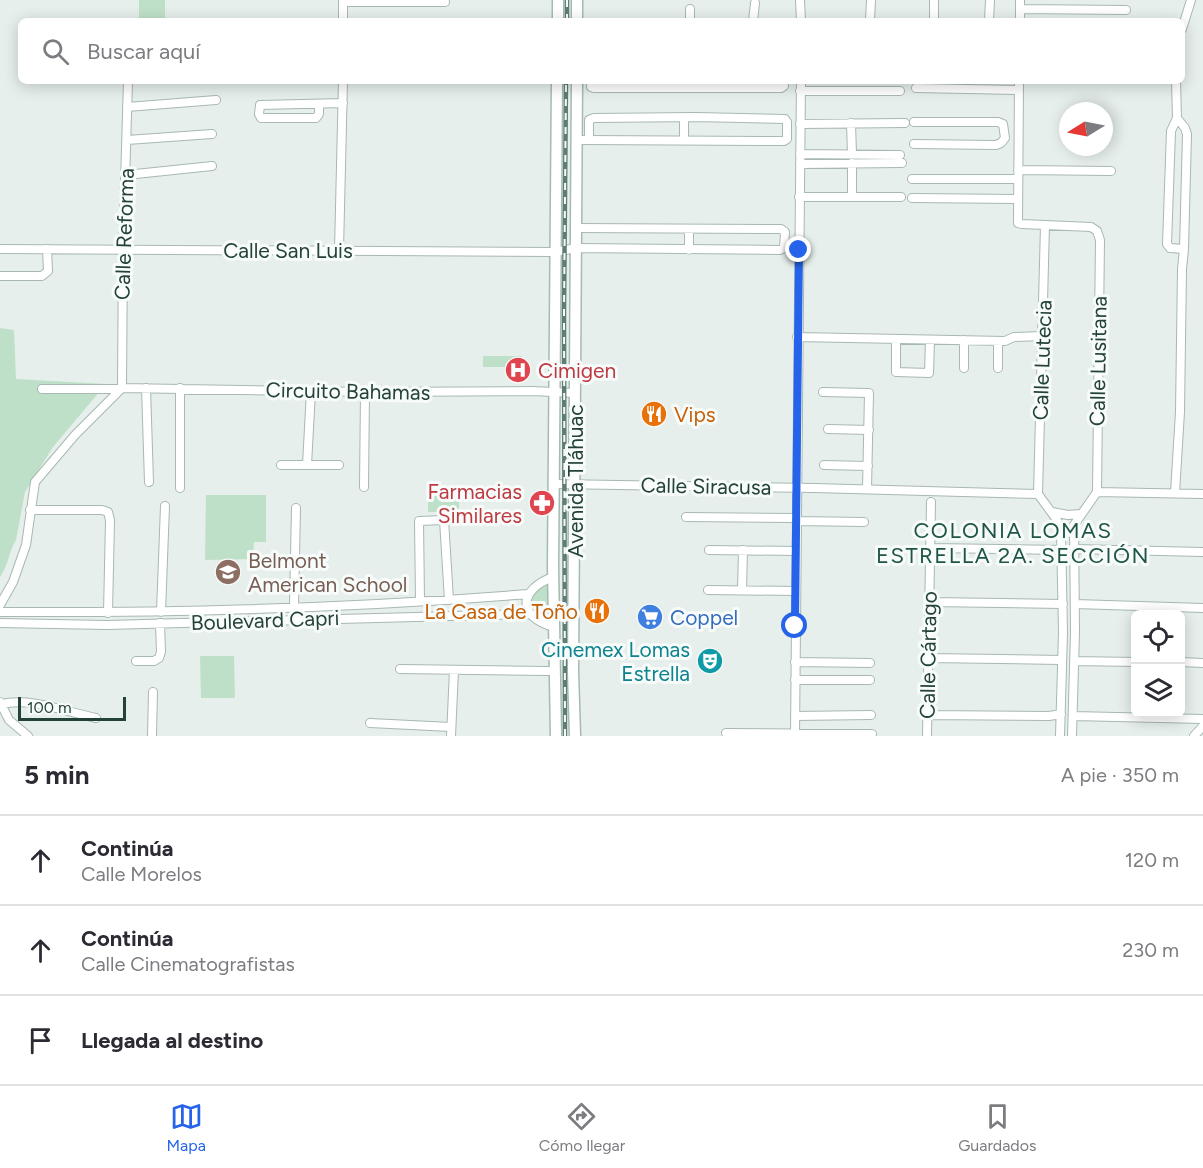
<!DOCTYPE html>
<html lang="es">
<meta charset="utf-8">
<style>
:root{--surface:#fff;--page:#f2f2f3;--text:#2b2b33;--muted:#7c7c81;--line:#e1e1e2;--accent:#2563eb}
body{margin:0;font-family:Figtree,sans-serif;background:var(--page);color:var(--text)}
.controls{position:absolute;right:18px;bottom:18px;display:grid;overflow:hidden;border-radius:9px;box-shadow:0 3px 15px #0003}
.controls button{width:54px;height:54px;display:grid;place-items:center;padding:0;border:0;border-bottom:2px solid var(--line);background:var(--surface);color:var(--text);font:30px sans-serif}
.compass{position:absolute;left:1059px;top:102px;width:54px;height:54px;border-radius:50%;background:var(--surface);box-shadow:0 3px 15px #0003;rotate:260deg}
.scale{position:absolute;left:18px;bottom:15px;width:108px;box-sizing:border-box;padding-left:6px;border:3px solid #24423a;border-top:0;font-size:16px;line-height:21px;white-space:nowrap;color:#24423a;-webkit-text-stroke:4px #f7fbf9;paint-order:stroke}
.stop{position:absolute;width:18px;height:18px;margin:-14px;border:4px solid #2563eb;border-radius:50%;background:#fff}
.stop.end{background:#2563eb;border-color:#fff;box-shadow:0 2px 6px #0008}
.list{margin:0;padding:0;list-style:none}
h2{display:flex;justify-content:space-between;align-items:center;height:78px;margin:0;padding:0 24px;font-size:26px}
h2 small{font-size:20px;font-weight:400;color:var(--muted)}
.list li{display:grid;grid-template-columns:39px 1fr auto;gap:18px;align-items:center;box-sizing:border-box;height:90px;padding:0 24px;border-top:2px solid var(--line)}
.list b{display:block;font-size:22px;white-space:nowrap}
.list p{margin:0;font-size:20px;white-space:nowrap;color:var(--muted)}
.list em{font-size:20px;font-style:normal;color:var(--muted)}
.icon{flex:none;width:33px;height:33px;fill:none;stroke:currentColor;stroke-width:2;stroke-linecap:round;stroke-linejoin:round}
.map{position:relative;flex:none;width:1203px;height:736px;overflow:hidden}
.search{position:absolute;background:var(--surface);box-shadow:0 3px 15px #0003;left:18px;right:18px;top:18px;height:66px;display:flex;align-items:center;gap:15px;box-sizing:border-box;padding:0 21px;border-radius:9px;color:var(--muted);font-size:22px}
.sheet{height:348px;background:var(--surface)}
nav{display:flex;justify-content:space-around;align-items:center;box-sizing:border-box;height:84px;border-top:2px solid var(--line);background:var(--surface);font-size:16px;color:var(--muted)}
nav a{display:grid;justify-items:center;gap:3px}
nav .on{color:var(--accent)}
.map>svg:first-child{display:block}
.green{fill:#bfe0c8}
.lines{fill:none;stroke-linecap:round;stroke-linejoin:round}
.minor-casing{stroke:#a8b8b2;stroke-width:10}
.secondary-casing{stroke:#a4bbb3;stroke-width:13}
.minor{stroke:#fff;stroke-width:8}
.secondary{stroke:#fff;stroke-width:10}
.rail-casing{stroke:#5f7d75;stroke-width:4.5}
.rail{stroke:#f7fbf9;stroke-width:2;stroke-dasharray:7;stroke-linecap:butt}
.route{stroke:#2563eb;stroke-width:8}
.labels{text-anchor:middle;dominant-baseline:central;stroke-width:6;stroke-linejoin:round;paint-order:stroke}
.street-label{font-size:21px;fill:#24423a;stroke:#f7fbf9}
.health-label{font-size:21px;fill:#be3a42;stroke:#f7fbf9;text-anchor:start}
.food-label{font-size:21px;fill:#c56008;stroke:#f7fbf9;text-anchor:start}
.education-label{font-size:21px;fill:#785e54;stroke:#f7fbf9;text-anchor:start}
.shop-label{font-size:21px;fill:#366cbe;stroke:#f7fbf9;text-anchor:start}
.culture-label{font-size:21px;fill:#0d838f;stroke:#f7fbf9;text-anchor:end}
.neighbourhood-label{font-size:22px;letter-spacing:1.5px;fill:#1f5548;stroke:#f7fbf9}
</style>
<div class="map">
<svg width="1203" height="736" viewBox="0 0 1203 736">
<rect width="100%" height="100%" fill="#e6efeb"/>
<path class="green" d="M139 0H165V21H139Z
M0 328 14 330 16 379 106 384 53 447 25 492 16 540C9 551 9 564 0 577Z
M483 356H522V367H483Z
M206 495H266V542H254L253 559 205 560Z
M428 495H459V512H428Z
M551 581V623C538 621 532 612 529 600L541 585Z
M200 656H234L235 698H201Z"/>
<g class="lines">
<g class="minor-casing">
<path id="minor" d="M800 0 801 21
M934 0V21
M343 2H445
M1020 9 1126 10
M343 21V0
M690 21V9
M753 21 755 3
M870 21 871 0
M989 21 990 0
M1020 21V0
M1182 29 1191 0
M591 81V87L594 88H781L784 86V81
M1019 81 1018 223 1022 224 1091 227 1097 231 1100 240 1097 492 1074 525 1075 632 1072 736
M916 88 1019 90
M800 91H900
M319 104V114L316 118H261L259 114 260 105 343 103
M127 107 216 100
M684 117V140
M1177 118 1171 131 1167 244 1170 248 1184 249
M914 122H998L1003 124 1005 138 1001 143 996 145 914 144
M851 123 852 154
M800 124 905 123
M127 140 212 134
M576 140H583L784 141 787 139V122L785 119 696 117 594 118 589 120V140
M800 154 900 155
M800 164 902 163
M1018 170 1111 171
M126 175 212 166
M912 179H1017
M799 197H901
M852 197V163
M912 198 1017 199
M0 249 555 252 576 248 780 250 784 248 785 232 781 229 576 228
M339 250 343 81
M689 250V229
M0 276H42L48 271 47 249
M797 337 1005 341 1014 337 1042 336
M896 339V372L929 373 930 340
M964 368V340
M998 368V341
M122 388 365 392 532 391 574 393
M122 388 123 250 128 81
M146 388 149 482
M180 388V488
M42 389H119
M823 392 869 393 867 489
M828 429 869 430
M281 465H339
M307 465 311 391
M824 465 868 466
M554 484 814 488 1038 494
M364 487 365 392
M1097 492 1203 494
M1175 493 1180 412 1182 269 1184 249 1187 134 1185 128 1177 118 1176 81
M1038 494 1045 225
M1038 494 1057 520 1061 533 1063 632 1060 736
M30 510H102L108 512 110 520 108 613
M1052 512 1068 515 1080 514
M686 517 796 518
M796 521 864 522
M930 548 1062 550
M1073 549 1203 552
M709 550 796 551
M553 577C518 590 517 617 554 627
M708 590 795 591
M742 590 743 550
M420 601 419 521 444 520 449 600
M930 602 1063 604
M1075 604 1203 608
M0 605 13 582 26 545 35 482 75 435 122 388
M294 606 296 508
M1 612C176 613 353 608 528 594
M161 612 165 506
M0 623 107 625 529 614
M928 658 1062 660
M136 661H154L159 658 161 652 160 623
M1074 661 1136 662
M795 662 870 663
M1180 662 1203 663
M400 669 548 671
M795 680H870
M0 702 9 720 28 736
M1 704C32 697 66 712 96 718
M927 715 1049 716 1061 714
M795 716 871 715
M1073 716 1203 719
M370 723 451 727
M726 733 872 734
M152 736 153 692
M451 736 454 670
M795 736 801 81
M927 736 931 502
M1194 736 1203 726"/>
</g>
<g class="secondary-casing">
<path id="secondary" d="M558 21V0
M577 21V0
M556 736 553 566 557 81
M575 736 573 671 577 81"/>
</g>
<use href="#minor" class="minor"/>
<use href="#secondary" class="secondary"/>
<g class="rail-casing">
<path id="rail" d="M567 21V0
M565 736 564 312 566 81"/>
</g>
<use href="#rail" class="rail"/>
</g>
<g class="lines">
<path class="route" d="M795 626 799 250"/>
</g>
<defs>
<g id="hospital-disc" transform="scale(1.35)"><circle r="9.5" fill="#e0444e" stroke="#f7fbf9"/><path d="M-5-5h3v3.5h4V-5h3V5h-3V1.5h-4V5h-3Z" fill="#fff"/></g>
<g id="restaurant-disc" transform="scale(1.35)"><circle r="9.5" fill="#e8710a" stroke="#f7fbf9"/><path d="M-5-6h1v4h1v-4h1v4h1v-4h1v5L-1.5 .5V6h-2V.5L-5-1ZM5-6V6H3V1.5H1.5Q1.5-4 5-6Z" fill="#fff"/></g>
<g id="pharmacy-disc" transform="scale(1.35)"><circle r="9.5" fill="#e0444e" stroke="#f7fbf9"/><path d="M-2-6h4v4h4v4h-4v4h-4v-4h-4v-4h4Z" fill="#fff"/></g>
<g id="school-disc" transform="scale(1.35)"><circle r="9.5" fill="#8d6e63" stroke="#f7fbf9"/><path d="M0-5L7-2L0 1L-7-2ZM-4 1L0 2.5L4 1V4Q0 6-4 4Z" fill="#fff"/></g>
<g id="supermarket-disc" transform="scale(1.35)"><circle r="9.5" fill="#3f7fe0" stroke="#f7fbf9"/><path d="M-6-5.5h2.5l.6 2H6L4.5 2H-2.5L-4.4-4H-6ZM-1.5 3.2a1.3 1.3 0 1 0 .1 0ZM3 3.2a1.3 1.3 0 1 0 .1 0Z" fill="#fff"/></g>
<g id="theatre-disc" transform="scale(1.35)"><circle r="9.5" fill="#0f9aa8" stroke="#f7fbf9"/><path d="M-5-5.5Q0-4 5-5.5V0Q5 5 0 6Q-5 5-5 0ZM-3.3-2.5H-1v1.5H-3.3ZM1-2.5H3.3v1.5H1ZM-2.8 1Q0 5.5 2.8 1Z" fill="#fff"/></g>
</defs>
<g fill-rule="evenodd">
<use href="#hospital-disc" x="518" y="370"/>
<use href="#restaurant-disc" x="654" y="414"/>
<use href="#pharmacy-disc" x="542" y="503"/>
<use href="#school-disc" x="228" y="572"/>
<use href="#restaurant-disc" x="597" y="611"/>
<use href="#supermarket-disc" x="650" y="617"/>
<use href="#theatre-disc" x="710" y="661"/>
</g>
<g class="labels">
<g class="street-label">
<text transform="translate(124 234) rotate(-88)">Calle Reforma</text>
<text x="288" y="250">Calle San Luis</text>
<text transform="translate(1042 360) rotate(-88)">Calle Lutecia</text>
<text transform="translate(1098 361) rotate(-89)">Calle Lusitana</text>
<text transform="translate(348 391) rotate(1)">Circuito Bahamas</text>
<text transform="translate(575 481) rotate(-90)">Avenida Tláhuac</text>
<text transform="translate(706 486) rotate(1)">Calle Siracusa</text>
<text transform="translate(265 620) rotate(-2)">Boulevard Capri</text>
<text transform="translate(928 655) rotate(-89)">Calle Cártago</text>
</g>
<g class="health-label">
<text x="538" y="370">Cimigen</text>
<text x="522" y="491" text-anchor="end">Farmacias<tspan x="522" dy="24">Similares</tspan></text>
</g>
<g class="food-label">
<text x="674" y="414">Vips</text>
<text x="578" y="611" text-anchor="end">La Casa de Toño</text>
</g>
<g class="education-label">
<text x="248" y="560">Belmont<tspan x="248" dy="24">American School</tspan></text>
</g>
<g class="shop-label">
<text x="670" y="617">Coppel</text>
</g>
<g class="culture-label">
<text x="690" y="649">Cinemex Lomas<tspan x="690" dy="24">Estrella</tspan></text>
</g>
<g class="neighbourhood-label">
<text x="1013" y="530">COLONIA LOMAS<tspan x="1013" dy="25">ESTRELLA 2A. SECCIÓN</tspan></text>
</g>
</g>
</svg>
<div class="controls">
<button><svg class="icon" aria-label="locate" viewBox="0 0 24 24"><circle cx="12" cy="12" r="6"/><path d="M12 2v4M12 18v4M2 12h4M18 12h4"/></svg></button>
<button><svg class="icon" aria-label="layers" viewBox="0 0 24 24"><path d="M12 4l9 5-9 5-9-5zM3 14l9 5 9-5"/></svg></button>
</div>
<svg class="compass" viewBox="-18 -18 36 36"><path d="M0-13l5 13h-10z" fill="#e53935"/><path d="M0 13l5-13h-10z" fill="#7c7c81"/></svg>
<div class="scale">100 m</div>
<div class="stop" style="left:795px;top:626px"></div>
<div class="stop end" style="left:799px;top:250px"></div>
<div class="search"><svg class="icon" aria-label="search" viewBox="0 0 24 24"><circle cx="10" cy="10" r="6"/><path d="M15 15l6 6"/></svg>Buscar aquí</div>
</div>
<section class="sheet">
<h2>5 min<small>A pie · 350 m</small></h2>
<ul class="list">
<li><svg class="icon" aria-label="ahead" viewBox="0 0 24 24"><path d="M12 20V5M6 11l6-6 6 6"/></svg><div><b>Continúa</b><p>Calle Morelos</p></div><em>120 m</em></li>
<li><svg class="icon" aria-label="ahead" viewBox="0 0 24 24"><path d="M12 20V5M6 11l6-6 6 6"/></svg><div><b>Continúa</b><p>Calle Cinematografistas</p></div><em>230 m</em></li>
<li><svg class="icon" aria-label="arrive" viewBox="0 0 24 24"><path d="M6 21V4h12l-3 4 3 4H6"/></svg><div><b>Llegada al destino</b></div></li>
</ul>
</section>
<nav>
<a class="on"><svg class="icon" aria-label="map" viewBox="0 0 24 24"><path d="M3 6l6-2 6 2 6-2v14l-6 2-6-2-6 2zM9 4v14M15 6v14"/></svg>Mapa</a>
<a><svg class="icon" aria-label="directions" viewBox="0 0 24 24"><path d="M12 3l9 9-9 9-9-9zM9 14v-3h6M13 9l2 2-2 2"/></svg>Cómo llegar</a>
<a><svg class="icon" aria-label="saved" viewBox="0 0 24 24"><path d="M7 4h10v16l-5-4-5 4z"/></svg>Guardados</a>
</nav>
